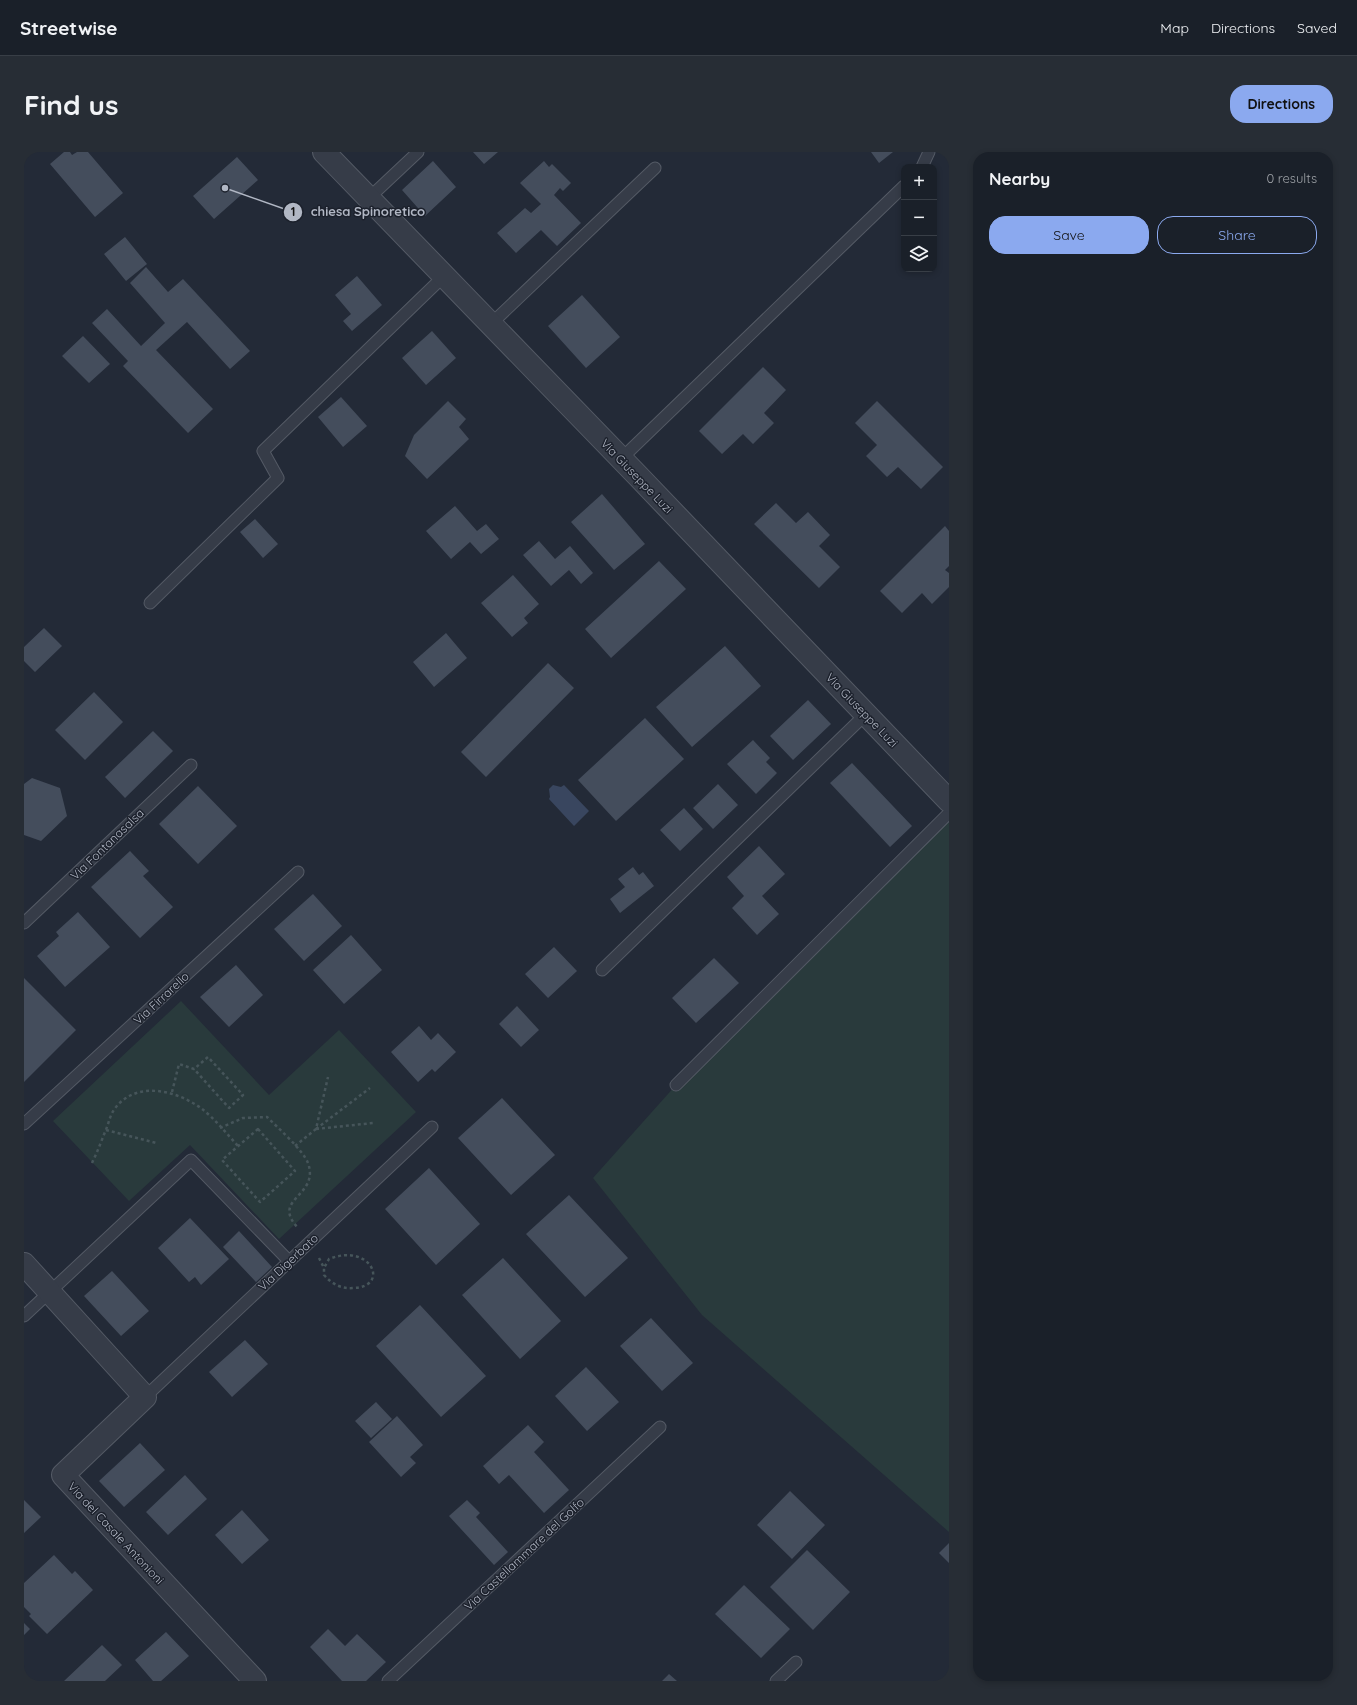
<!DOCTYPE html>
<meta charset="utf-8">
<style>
:root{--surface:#1a2029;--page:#272d35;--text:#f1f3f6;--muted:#9fa3a8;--line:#383e46;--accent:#8ba9ef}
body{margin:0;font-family:Quicksand,sans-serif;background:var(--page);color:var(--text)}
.controls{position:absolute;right:12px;top:12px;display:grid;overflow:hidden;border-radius:8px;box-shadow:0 2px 6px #0003}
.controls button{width:36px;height:36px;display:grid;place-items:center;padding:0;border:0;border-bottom:1px solid var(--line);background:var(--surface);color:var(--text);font:20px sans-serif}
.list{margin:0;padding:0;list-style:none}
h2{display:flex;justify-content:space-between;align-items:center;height:52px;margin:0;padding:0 16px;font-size:17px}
h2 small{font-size:13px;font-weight:400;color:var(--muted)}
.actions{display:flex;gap:8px;padding:12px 16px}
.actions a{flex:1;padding:9px 0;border:1px solid var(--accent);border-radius:16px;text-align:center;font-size:14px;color:var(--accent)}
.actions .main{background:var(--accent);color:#111}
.icon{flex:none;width:22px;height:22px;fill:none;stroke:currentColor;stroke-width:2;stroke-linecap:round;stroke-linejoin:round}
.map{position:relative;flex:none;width:925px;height:1529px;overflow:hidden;border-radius:16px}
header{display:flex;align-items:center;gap:24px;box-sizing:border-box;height:56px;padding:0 20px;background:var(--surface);border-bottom:1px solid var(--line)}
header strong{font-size:19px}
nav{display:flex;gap:22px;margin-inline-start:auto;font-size:14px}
.intro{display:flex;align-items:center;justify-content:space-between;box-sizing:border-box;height:96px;padding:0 24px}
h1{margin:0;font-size:28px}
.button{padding:10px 18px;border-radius:16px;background:var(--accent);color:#111;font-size:14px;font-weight:700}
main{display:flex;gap:24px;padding:0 24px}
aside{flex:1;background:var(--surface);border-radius:16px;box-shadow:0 2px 6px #0003}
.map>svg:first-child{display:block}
.green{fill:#293a3c}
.water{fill:#39465f}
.building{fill:#444d5c}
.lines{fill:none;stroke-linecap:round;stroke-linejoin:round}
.lane-casing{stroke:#545a65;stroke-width:13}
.street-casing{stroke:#545a65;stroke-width:24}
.path{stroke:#46555a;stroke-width:2.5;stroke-dasharray:3 3;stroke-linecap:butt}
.lane{stroke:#363c48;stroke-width:11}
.street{stroke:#363c48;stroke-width:22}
.labels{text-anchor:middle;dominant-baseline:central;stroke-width:3;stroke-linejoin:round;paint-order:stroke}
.street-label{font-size:12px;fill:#b1b7c4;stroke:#1c212c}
.leader{fill:none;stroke:#b1b7c4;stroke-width:1.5}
.callout-dot{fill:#b1b7c4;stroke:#1c212c;stroke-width:1.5}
.mark-label{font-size:12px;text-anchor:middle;font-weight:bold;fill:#111}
.callout-label{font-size:13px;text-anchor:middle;font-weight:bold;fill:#b1b7c4;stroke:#1c212c;stroke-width:3;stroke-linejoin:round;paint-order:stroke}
</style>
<header>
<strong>Streetwise</strong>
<nav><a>Map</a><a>Directions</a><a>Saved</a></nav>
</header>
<div class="intro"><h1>Find us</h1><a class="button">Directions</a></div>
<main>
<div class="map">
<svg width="925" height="1529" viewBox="0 0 925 1529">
<rect width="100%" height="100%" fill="#232a37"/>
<path class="green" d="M925 661V1380L678 1163 569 1026 652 933Z
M157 849 245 943 315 878 392 960 255 1087 166 993 105 1049 29 969Z"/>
<path class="water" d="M529 633 537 635 540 633 565 659 550 674 525 647 526 645 525 637Z"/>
<path class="building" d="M40 0H46L48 3 53 0H64L99 41 71 65 26 12Z
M449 0H474L460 12Z
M847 0H869L855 11Z
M213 5 234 28 190 67 169 44Z
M409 9 432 35 401 64 378 38Z
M520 9 525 15 528 12 547 31 539 39 536 36 530 43 557 71 533 94 517 78 492 101 473 81 501 56 507 61 517 52 496 31Z
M101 85 123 112 102 129 80 102Z
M122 115 144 140 159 127 226 199 206 217 163 170 132 198 189 257 164 281 99 214 104 209 68 171 83 157 117 194 141 171 106 131Z
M333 124 358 153 328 179 319 169 327 162 311 143Z
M558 143 596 185 562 216 524 174Z
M408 179 432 206 402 233 378 206Z
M59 184 86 212 65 231 38 204Z
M739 215 762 238 740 261 750 271 729 292 719 282 698 302 675 279Z
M317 245 343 274 319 295 294 265Z
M424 249 442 267 435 275 445 287 403 327 381 304 390 283Z
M853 249 919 315 897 337 874 315 863 325 842 304 853 293 831 271Z
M578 342 621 392 590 418 547 370Z
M752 351 772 371 784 360 806 383 795 394 816 415 795 436 730 372Z
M431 354 453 379 462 372 475 387 457 402 446 390 427 407 402 379Z
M231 367 254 392 239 406 216 380Z
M921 374 925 379V414L921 418 925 421V435L908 452 898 441 878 461 856 439Z
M515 389 531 407 546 394 569 421 557 432 545 418 527 434 499 403Z
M635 409 662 437 587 506 561 477Z
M489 423 515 452 500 466 504 471 488 485 457 451Z
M20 476 38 494 11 520 0 509V495Z
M422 481 443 506 410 535 389 510Z
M701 494 737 534 668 595 632 555Z
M524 511 550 536 462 625 437 600Z
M70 540 99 570 61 608 31 578Z
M784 548 807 572 769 608 746 584Z
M621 566 660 607 592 669 554 628Z
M129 579 149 599 101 646 81 625Z
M729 588 746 606 742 610 753 621 732 642 703 612Z
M828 611 888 674 866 695 806 631Z
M8 626 36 636 43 664 17 689 0 683V632Z
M694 632 714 653 689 677 669 656Z
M174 634 213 674 174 712 135 672Z
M660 656 679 677 656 699 636 678Z
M735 694 761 722 738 744 755 762 733 783 708 756 720 744 703 725Z
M106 699 125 719 119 724 149 755 116 786 67 735Z
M609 715 615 723 619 720 630 734 596 761 586 747 601 735 594 727Z
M289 742 318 774 280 809 250 777Z
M54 760 86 795 41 835 13 804 35 784 32 780Z
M327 783 358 818 320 852 289 818Z
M530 795 553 819 524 846 501 822Z
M690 806 715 831 672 871 648 846Z
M212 813 239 843 205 875 176 845Z
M0 826 52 878 0 930Z
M493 854 515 878 497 895 475 872Z
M395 874 407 888 414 881 432 900 411 920 408 917 394 930 367 900Z
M478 946 531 1003 487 1043 434 986Z
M405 1016 456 1072 412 1113 361 1057Z
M545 1043 604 1106 561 1145 502 1082Z
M166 1066 205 1107 177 1133 171 1125 165 1130 134 1096Z
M215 1079 248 1115 232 1130 199 1095Z
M479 1106 537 1169 496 1207 438 1143Z
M88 1119 125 1159 97 1184 60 1144Z
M396 1153 462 1224 417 1265 352 1194Z
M627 1166 669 1211 638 1239 596 1194Z
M221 1188 244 1212 208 1245 185 1220Z
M562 1215 595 1250 563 1279 531 1244Z
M352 1250 368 1267 347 1286 331 1269Z
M373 1264 399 1293 386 1305 392 1311 377 1325 345 1290Z
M504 1273 520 1290 510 1300 545 1338 520 1361 485 1323 475 1332 459 1314Z
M116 1291 141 1318 100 1355 75 1329Z
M161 1323 183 1347 144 1383 122 1360Z
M766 1339 801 1373 768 1407 733 1373Z
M0 1348 17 1365 0 1381Z
M443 1348 456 1361 452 1365 484 1400 470 1413 425 1364Z
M218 1358 245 1388 218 1412 191 1383Z
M925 1391V1411L915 1401Z
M783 1398 826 1440 789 1478 746 1435Z
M30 1403 48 1422 51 1419 69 1438 23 1482 5 1464 7 1462 0 1455V1431Z
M720 1433 766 1477 737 1506 691 1462Z
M0 1471 6 1477 0 1483Z
M304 1477 321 1494 333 1482 362 1510 342 1529H318L286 1495Z
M142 1480 165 1504 137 1529H129L111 1508Z
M78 1493 98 1513 81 1529H40Z
M645 1522 653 1529H638Z"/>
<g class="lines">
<g class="lane-casing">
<path id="lane" d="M898 15 905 0
M345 46 394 0
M467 172 631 16
M597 307 880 34
M126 451 254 326 239 299 420 124
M0 771 167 613
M578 818 842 562
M652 933 925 661
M0 972 274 720
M0 1164 167 1008 265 1109
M121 1245 408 975
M364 1529 636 1275
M752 1529 772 1510"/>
</g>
<g class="street-casing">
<path id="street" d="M300 0 615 325 925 649
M0 1112 121 1245 39 1323 231 1529"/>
</g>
<path class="path" d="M148 940 155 912 170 917 184 905 219 943 205 956 170 917
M196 976 219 966 243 965C254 976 279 998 284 1011 296 1045 246 1046 274 1076
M234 977 271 1019 236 1050 198 1008Z
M292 977 346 936
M292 977 349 971
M82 978 132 991
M271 994 292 977 304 925
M68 1011C73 1001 77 990 81 980 85 971 86 962 92 955 114 928 154 939 178 957 190 966 203 982 214 994
M295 1106 300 1116V1123C308 1132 317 1137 329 1136 367 1135 347 1090 305 1107L300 1116"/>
<use href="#lane" class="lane"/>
<use href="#street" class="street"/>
</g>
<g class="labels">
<g class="street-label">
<text transform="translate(613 324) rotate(46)">Via Giuseppe Luzi</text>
<text transform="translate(838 558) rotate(46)">Via Giuseppe Luzi</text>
<text transform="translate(83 692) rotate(-44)">Via Fontanasalsa</text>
<text transform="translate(137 846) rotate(-43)">Via Firrarello</text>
<text transform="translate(264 1110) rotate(-43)">Via Digerbato</text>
<text transform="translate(92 1381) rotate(47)">Via del Casale Antonioni</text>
<text transform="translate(500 1402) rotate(-43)">Via Castellammare del Golfo</text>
</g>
</g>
<path class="leader" d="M201 36L269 60"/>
<g class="callout-dot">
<circle cx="201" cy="36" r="4"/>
<circle cx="269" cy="60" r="10"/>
</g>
<g class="mark-label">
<text x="269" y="64">1</text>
</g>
<g class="callout-label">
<text x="344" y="64">chiesa Spinoretico</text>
</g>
</svg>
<div class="controls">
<button>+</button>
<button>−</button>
<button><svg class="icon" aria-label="layers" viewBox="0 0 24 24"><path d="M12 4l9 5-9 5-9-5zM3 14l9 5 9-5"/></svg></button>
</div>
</div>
<aside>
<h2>Nearby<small>0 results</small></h2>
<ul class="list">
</ul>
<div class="actions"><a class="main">Save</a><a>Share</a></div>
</aside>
</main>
